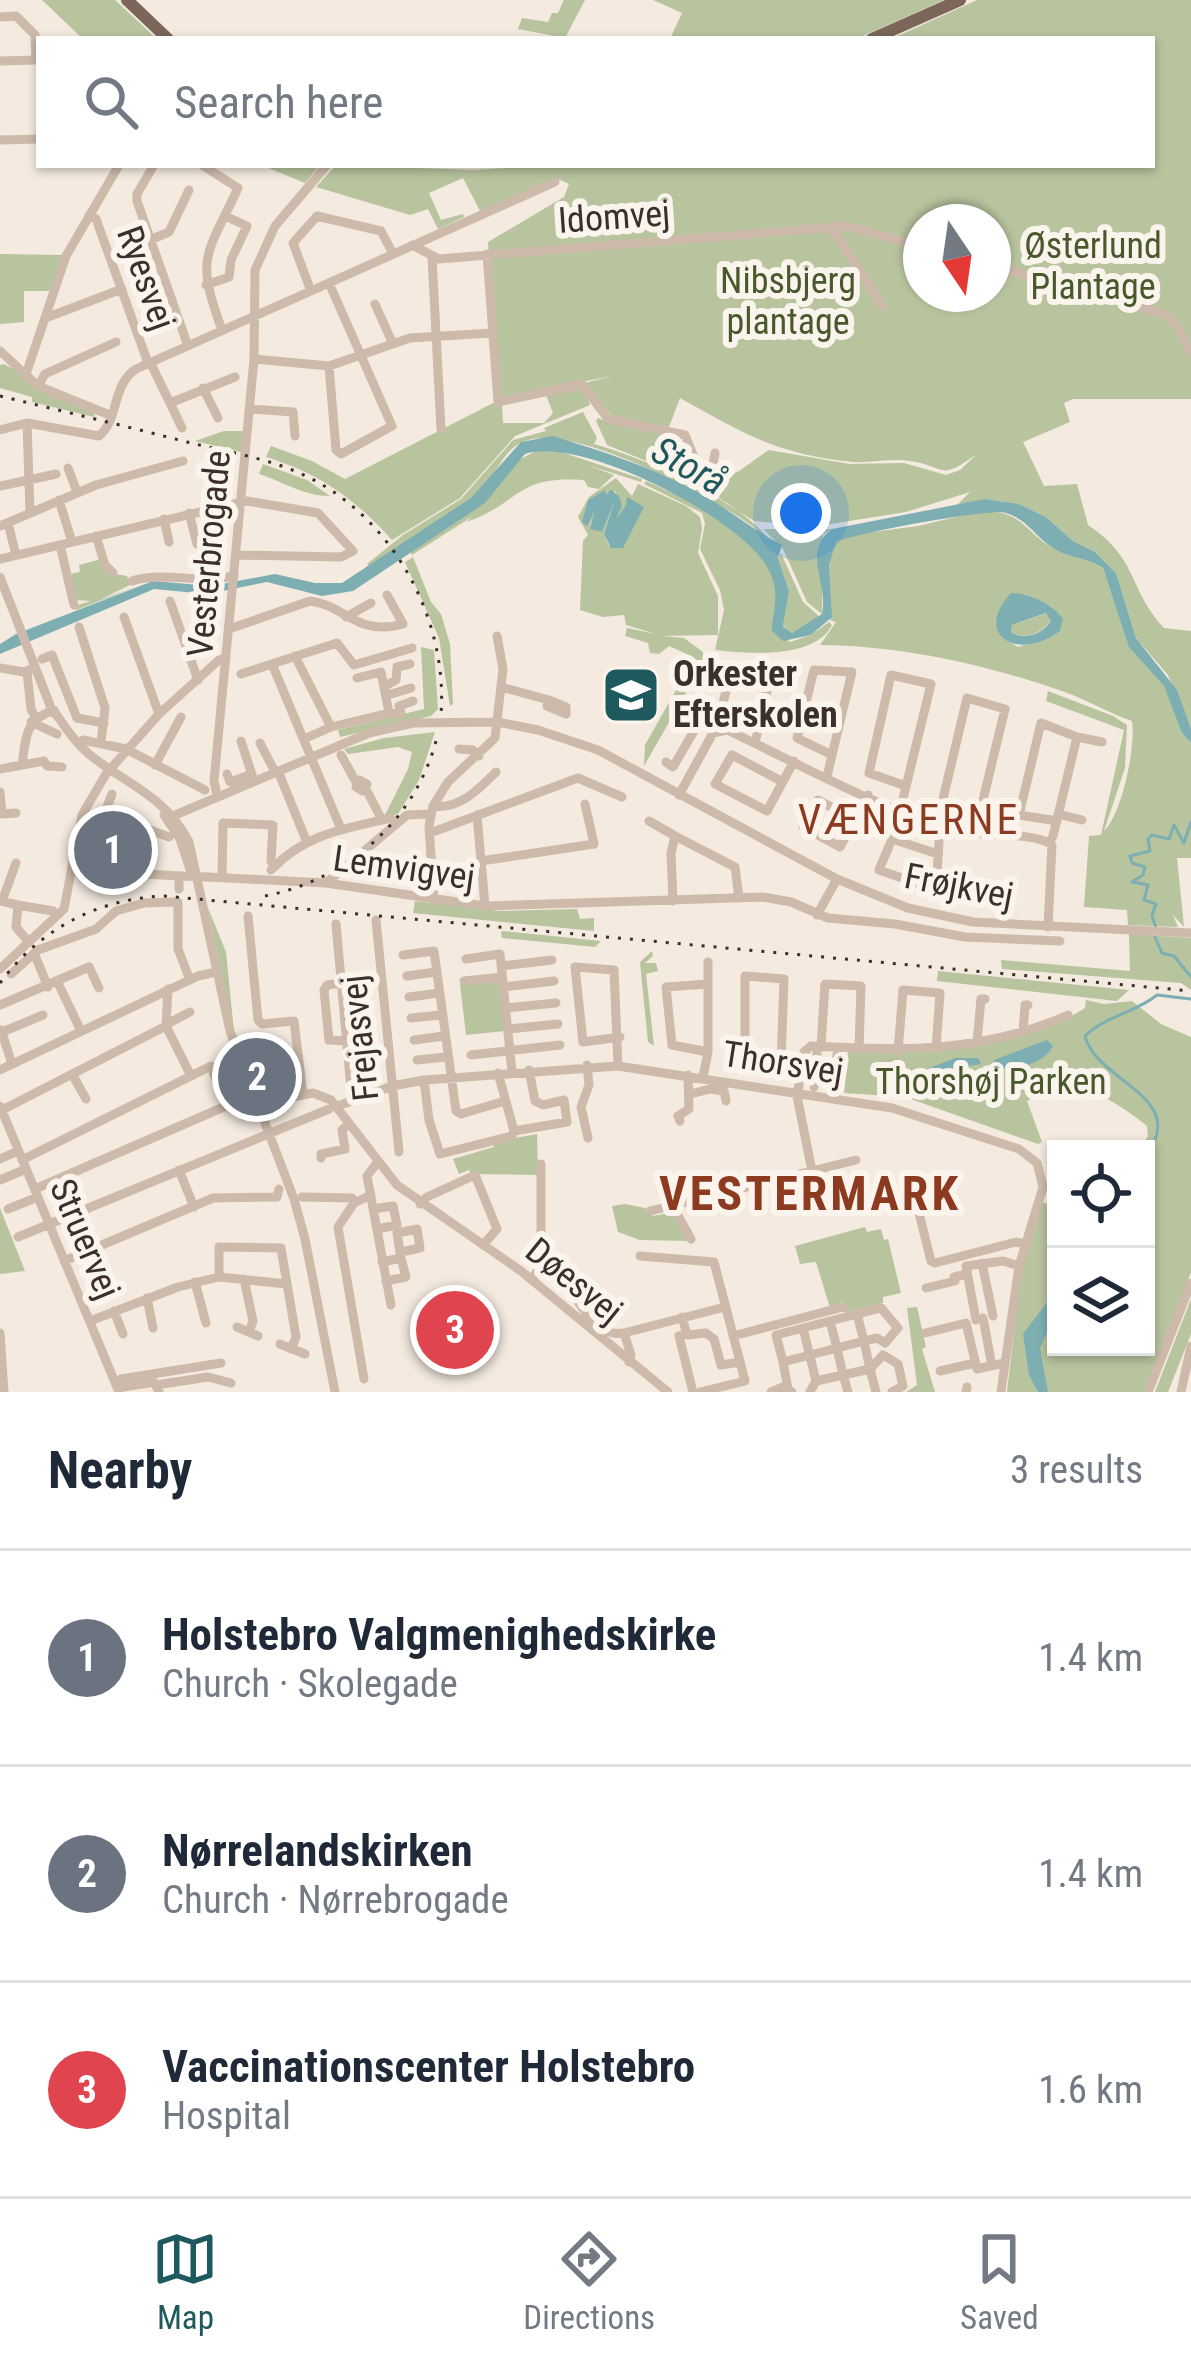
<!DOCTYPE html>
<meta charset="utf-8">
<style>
:root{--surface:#fff;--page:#f2f2f3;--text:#1f2937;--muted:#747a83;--line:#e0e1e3;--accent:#1d595d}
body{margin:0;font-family:"Roboto Condensed",sans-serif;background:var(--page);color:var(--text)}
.controls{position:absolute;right:36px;bottom:36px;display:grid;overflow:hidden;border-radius:0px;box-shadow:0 3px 9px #0004}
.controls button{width:108px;height:108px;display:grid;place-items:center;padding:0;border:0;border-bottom:3px solid var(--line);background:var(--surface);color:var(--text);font:60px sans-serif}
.compass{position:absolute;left:903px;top:204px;width:108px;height:108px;border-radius:50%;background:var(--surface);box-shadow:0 3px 9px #0004;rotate:167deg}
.you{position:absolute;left:801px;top:513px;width:42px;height:42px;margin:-30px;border:9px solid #fff;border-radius:50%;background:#1a73e8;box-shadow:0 0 0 18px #1a73e833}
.badge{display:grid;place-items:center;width:78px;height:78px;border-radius:50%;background:var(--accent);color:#fff;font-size:39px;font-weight:700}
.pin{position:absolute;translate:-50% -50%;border:6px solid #fff;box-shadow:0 3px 12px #0006}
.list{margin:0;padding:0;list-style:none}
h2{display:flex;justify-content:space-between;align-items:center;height:156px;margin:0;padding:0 48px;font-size:51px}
h2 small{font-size:39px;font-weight:400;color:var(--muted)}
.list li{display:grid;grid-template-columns:78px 1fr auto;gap:36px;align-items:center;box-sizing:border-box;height:216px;padding:0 48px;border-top:3px solid var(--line)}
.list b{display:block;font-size:45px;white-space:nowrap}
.list p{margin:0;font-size:39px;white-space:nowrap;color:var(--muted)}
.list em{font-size:39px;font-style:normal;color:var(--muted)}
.icon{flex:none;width:66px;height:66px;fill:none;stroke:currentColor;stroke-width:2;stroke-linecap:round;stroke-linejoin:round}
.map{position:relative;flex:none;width:1191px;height:1392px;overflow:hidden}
.search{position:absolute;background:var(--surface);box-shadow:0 3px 9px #0004;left:36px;right:36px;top:36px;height:132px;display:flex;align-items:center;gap:30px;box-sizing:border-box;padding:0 42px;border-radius:0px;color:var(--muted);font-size:45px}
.sheet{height:804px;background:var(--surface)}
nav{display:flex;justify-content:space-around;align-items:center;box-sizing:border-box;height:168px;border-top:3px solid var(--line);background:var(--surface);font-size:33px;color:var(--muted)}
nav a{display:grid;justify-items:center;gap:6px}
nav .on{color:var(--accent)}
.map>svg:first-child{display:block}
.green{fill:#b7c49e;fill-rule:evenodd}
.water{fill:#7dafb2;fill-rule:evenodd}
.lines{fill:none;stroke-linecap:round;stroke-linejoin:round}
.stream{stroke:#7dafb2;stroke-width:3}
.minor{stroke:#cdbaaa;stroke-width:9}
.major{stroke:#7c665a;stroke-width:12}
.rail{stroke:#3a2f2a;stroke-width:3;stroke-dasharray:3 9;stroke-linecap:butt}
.minor-bridge{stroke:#cdbaaa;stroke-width:9}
.labels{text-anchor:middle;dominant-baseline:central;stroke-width:12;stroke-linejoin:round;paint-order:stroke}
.street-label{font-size:36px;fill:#3a2f2a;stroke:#fbf4ec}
.park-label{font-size:36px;fill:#49592d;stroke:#fbf4ec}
.poi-label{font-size:36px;font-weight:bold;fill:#3a2f2a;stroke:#fbf4ec;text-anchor:start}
.water-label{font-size:39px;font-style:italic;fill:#1d595d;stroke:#fbf4ec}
.quarter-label{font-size:42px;letter-spacing:3px;fill:#8c3a20;stroke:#fbf4ec}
.district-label{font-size:48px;font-weight:bold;letter-spacing:3px;fill:#8c3a20;stroke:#fbf4ec}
</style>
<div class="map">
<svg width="1191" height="1392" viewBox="0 0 1191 1392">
<rect width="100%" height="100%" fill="#f4eadf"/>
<path class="green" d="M42 0H115L157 39H83Z
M564 0H585L565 38 518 29 522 18 548 22 552 13H558Z
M653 0H944L856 39H670L682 13Z
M977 0H1191V399H1073L1064 403 1070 422 1023 442 1044 486 1077 484 1088 525C1139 559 1128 589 1164 628L1191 631V729L1168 675 1136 638 1116 573 1095 552 1073 541 1046 517 1019 504 985 499 956 506 970 492 906 512 812 527 754 521 681 475 607 445 596 421 598 418C618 428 681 431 688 448 693 457 692 466 697 475 730 487 744 465 769 450L849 464 904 463 946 475 960 470 977 454C937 482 949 467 910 461 892 458 872 463 854 462 778 455 745 434 680 398L669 427 613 417 585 383 611 376 582 382 590 405 515 436 460 498 392 540C355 499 319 473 266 457L271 446 312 461 345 479 499 400 488 242 564 197 569 184 558 179 480 211 463 178 429 193 441 220 463 214 464 217 438 229 428 209 410 215 316 187 336 165 473 170 560 165H1152V39H891ZM921 222H993V294H921ZM546 395 553 413 544 423H503L502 405Z
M261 165H320L305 183Z
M0 254 63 255 53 291H24V322L0 324Z
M4 364 95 413 94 417 32 402V397L0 388V365Z
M583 412 597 438 594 444C651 461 731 494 770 540 761 535 756 528 748 523 708 495 571 422 525 441 506 448 500 466 488 482 468 508 399 545 370 567L367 564 403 535 461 499 513 440 546 431 544 428Z
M224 431H244L241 452 195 441Z
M540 449H552L642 479 641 482 587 465 614 475 599 489 588 487 584 480C514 475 522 503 466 522L473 516 412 555 409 551 485 503 515 462Z
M263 464 307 480 330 496C304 496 284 482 259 474Z
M616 478 632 496 638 484 686 506 700 517 702 528 698 553 718 596V635L660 636 684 638 703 652V663L644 766 645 745 688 669 687 654 669 646 659 654 650 653 648 643 625 636 627 628 656 634 626 625 624 615 603 617 580 610 583 541 588 535 578 517 589 497ZM605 491 598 521 615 491 622 506 609 529 626 505 609 546 604 534 614 501 601 532 590 527 597 503 582 519Z
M646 481C689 500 772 537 777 593 778 604 773 618 771 629L790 642 811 635 829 622 832 625C815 659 749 654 715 650L724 610 720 590 700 549 705 524 702 513 644 484Z
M981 511C1025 510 1025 535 1057 550 1072 557 1088 558 1103 568L1111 592 1172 700 1182 733 1191 743V858H1177L1184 927 1173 915 1178 927 1128 925 1127 910 1084 907 1089 836 1101 835 1124 730 1046 701 1048 691 1113 716 1127 725 1125 768 1104 831C1122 814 1136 746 1132 721 1108 713 1086 699 1062 691 983 664 904 646 820 645L836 622 830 620C835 594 822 565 836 542L850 535 918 526ZM1025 594 1052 607 1056 634 1018 647 1001 637Z
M763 529H832L823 535 822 614 807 602 783 549Z
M781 553 803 602 820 617 792 633 783 625 789 591 778 558Z
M413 557 431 602 441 614 450 644 453 704 450 706 439 638 405 562Z
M102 559 110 573 127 576 130 585 101 599 135 587 76 610 75 606 91 601 75 600 70 574 80 572 79 565Z
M1047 613 1051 621C1041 633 1025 641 1011 632L1012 625Z
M421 647 434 650 438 709 431 716 340 737 338 730 424 709Z
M435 732 419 780 398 814 384 817 408 769 412 752 398 747 348 754 344 749 384 738Z
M415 901 499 911 577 909 580 919 594 918V931L413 913Z
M208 908 226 952 234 1032Z
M501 932 503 931 601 941 595 947 502 938Z
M1129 934 1191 938V990L1181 983 1002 969 1001 960 1130 971Z
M652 951 653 956 645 963H656L658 971 646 974 654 1046 648 1042 640 962Z
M938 971 1129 990 1117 1001 937 981Z
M500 980 505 1031 466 1035 460 984Z
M1086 1000 1104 1004 1132 1001 1161 1024 1191 1037V1272L1144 1392H1007L1022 1265 1042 1202 1056 1207V1347H1146V1149H1140L1148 1136 1147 1126C1110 1096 1074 1075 1027 1101L1042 1142 1038 1144 905 1097 844 1093 848 1051 935 1052 1070 1017 1085 1008Z
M235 1069 253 1112 247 1114 232 1106 219 1075Z
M537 1134 538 1175 471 1174 469 1170 459 1174 453 1159 494 1147 493 1142Z
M625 1204 645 1208 653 1216 673 1212 689 1241 640 1240 618 1232 612 1206Z
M0 1208 25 1271 0 1274Z
M865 1227 867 1232 881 1229 884 1240 888 1239 901 1293 883 1297V1303L844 1313 842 1302 830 1308 816 1262 800 1264 795 1246Z
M1191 1299V1334L1168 1392H1155Z
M917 1307 926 1347 922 1349 935 1392H906L917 1385 907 1308Z"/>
<path class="water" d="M553 436C602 451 648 466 694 490 725 506 751 529 782 545L778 558 789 591 783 626 792 633 822 614C829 584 801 551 832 529L985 499 1019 504 1046 517 1073 541 1095 552 1116 573 1136 638 1177 690 1191 729V743L1182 733 1164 686 1129 647 1103 568C1087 557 1066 558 1050 546 1034 535 1026 518 1005 513 990 508 853 534 836 542L829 565 832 617 811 635 783 641 771 630C775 606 780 589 767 567 739 517 580 435 525 454L485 503 353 591 322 596 267 582 207 594 154 589 0 654V644L16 634 153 581 211 586 275 574 315 583H342L471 498 521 442Z
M605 490 606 495 611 490 619 496 622 506 616 519 626 505 627 497 644 507 623 548H611L604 534 614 502 602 532 590 529 594 512 587 526 582 522 588 500Z
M1011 593C1029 593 1053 604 1063 619L1060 631C1015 663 973 634 1011 593ZM1046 613 1051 621C1042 634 1024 641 1011 632L1012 625Z
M1047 1040 1053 1046C1045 1064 1012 1072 994 1067V1060Z
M955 1058H978L981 1064 959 1068 921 1092 913 1088 912 1075Z
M1051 1297H1056V1312L1040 1348 1048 1392H1038L1029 1375 1023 1334Z"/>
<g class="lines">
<path class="stream" d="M1156 928 1152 915 1156 904 1144 900 1148 885 1132 882 1143 875 1145 867 1132 863 1130 856 1150 851 1148 839 1152 835 1169 839 1174 825 1184 843 1191 822
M1155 937 1162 953 1174 956 1191 977
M1146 1155C1191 1097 1095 1081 1085 1036 1105 1016 1135 1013 1157 995L1191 999
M1052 1292 1056 1291"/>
<path class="minor" d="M0 17 16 16 35 35 36 60 0 61
M0 140 39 139
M154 165 137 194V201L188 346
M202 165 238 188C206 257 195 256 222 330
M89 215 96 219 148 363
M825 228 842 225 921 246
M150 240 169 232 189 190
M412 245 439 259 825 228 835 233 882 306
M487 254 498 402 582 384 608 419 685 435 701 475 712 470 715 453
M432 257 441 429
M993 266 1164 314 1176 324 1191 353
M329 283 392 426 341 454 336 450 329 366
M206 285 229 277 231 260 247 226 225 216
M311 291 293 243 317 216 381 231 393 254
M375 304 392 342
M48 317 122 289
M0 351 38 386 112 416
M254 359 329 366 410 338 492 333
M150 362 170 403
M25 377 66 256 119 165
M38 386 45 374 116 342
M203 388 218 418
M249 409 293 412 295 436
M27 423 30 513
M182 428 170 403 235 377
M0 430 27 423 99 436C120 418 111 386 136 369L555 182
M68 468 77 492
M0 486 56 474
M59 500 72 542
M189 513 197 544
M164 519 169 542
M8 523 16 555
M0 526 96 485 183 461
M96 536 105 565 113 573
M60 545 74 605
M0 559 247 501 318 513 353 551 341 557 236 555
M0 577 53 713
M132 581C163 571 198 584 234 576
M170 601 198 680
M124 617 159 714
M346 617 371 603
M79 627 105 708 101 742
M229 629 310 601C346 605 356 637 403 624L387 595
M295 656 331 727
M42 659 52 655 77 718 104 723
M272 664 341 829
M0 668 24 672 31 669
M27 672 31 709 35 717
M241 674 337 643 354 665 412 648
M385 686 396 680 397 667 410 664
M501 687 549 700 547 706 566 714V707L549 700
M388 695 411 688
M53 710C65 726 74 742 90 755 126 784 167 797 189 842L230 1031 294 1199 305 1239 335 1392
M389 713 401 714 399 706 413 701
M31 722 57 734
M1077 737 1102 742
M304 739 331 727 389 713 381 672 357 678
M83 740 126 749 205 790
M241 741 254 781
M260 743 275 772
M755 743 769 682 729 679 722 707 760 720
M459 749 473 750 479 756
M341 755 356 782
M666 762 673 767 694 731
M22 765C26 736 25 720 54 710
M155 765 181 717
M0 769 44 761 47 766 62 767
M278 771 306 840
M227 774 230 782 252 774
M827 776 852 672 814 670 797 738 832 755
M359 780 367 784 363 791 356 787Z
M783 782 732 755 715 784 767 811 794 761
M366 789 382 820
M0 792 2 814 16 813
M217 795 214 781 254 359 255 270 275 226 327 165
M679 795 713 733 727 730C796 762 887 814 960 831 984 836 1035 832 1052 845L1048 927
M433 806C459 810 479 789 496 772
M901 810V807C911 766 921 725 931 684L891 675 869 773 906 786
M1058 814 1082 820
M109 815 105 812 112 794
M164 815 180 839 192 875
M477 815 485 906
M168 818 369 733 413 723 497 722 538 730 598 750 837 879 908 908 973 922 1191 933
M855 820 818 800 803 827 840 847 868 795
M649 821 675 836
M430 833 578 778 622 797
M975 833 1005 709 967 698 942 803 980 812
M1050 841 1053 836 1077 737 1041 723 1019 815 1057 821
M75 851 128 873 179 876V889
M938 854 892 839 879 870 936 890 940 825
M91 857 109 815 169 837
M481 861 594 844 585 804
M271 870C305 834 343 829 391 818
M208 877 326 883 485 906 763 897 791 902 828 918 895 924 965 937 1060 941
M222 877 223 823 273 825 271 861 274 866
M326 883 407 815 430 814
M0 901 18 905 16 927 27 940
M2 901 16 863
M434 901 429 826 433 806 448 782 495 738 503 669 497 636
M673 901 671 853 675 836 735 867 739 898
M18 905 53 911
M817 915 837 879
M248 916 258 1020 262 1024 294 1021 303 1094
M376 920 399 1152
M336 924 352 1100
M34 953 48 987
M403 955 434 951 456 1111 461 1114 505 1101
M466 959 500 954 512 1072
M501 966 552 960
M0 969 64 909 82 815 106 774 159 714 219 660 226 658
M11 974 38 950 96 929 116 911 144 903 178 902V949L190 980
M407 976 436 972
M464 981 502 977
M58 983 81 1031
M341 983 327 985 324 990 329 1040 347 1041
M503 987 554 981
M409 997 439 993
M0 1005 89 967 99 988
M506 1008 556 1003
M411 1018 441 1015
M169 1023 190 1012
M166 1026 191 1076
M508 1029 558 1024
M1 1030 12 1064
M2 1032 43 1015
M1023 1032 1025 1005H1028
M414 1040 444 1036
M977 1042 981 999H985
M821 1047 825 984 861 986 859 1050
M708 1052 672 1045 666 987 708 984
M898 1052 903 990 940 993 936 1049
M471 1055 560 1045
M417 1060 446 1057
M781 1063 784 979 745 976V1057L802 1066
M587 1065 589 1085 581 1107 588 1138
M618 1066 614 970 575 967 583 1042 620 1037
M802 1069 840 1071
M0 1070 198 976 216 972
M498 1073 514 1131 567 1122 564 1100 543 1105 535 1101 529 1070
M72 1074 86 1099
M703 1077 708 1052V962
M424 1080 429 1120 440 1154 512 1136 514 1131
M814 1087 817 1053
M835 1089 837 1054
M796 1091 812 1171
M798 1092 804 1052 811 1046C901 1051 983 1053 1068 1015
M690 1094 710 1089 724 1091 726 1101
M256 1104 313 1093 331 1100 397 1185 521 1271 668 1392
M0 1106 119 1392
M338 1106 392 1086 424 1080 618 1066 892 1108 1019 1149 1037 1163 1043 1187 1019 1266 1001 1392
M2 1110 166 1026 168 989
M680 1121 678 1116 689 1109 688 1075
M321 1158V1154L345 1149 342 1130 349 1124
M0 1159 18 1151
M22 1160 211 1066 226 1106 35 1189
M377 1163 367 1176 391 1305
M179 1170 194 1207
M0 1180 26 1169
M302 1197 352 1198 354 1203
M420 1204 427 1197 475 1175 497 1229 483 1245
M672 1205 691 1239
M8 1209 38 1197
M373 1209 393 1206 397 1225 377 1229
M918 1209 931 1261 935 1263 1016 1242 1025 1244
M650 1211 856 1160
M18 1237 329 1109
M401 1252 420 1248 417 1229 397 1233 401 1258
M640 1256 714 1262 745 1381 700 1392
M64 1261 213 1198 277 1197 279 1189
M382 1262 401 1258 406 1277 386 1281
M982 1263 993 1316
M541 1268C549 1272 560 1277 566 1284 581 1303 594 1338 624 1333
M219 1277V1247L281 1248 296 1337 291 1349
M244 1279 253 1321 249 1332
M532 1280 541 1264V1164
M195 1282 206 1323
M926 1288 955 1281 954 1277 967 1274
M147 1298 153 1328
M114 1311 123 1334
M682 1317 687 1335 706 1333 714 1339 721 1365 740 1362
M983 1318 992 1366
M976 1320 966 1266 1003 1261 1019 1266
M90 1321 178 1287 219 1277 287 1284
M830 1321 881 1308 898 1328 885 1343 877 1338 864 1341 857 1314
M237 1327 258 1336
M803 1328 776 1335 783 1362 837 1348 830 1321 803 1328 816 1381 810 1392
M0 1333 4 1392
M925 1333 966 1323 977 1369 1004 1363
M686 1334 679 1336 693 1392
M733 1336 843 1307
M864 1341 870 1369 843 1375 837 1348Z
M280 1344 305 1354
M629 1362 631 1355 624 1333 725 1307
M783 1362 788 1389 792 1392
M940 1371 975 1363
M121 1379 221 1363
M364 1379 338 1227 354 1203 371 1195
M816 1381 843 1375 848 1392
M156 1385 208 1377 231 1383
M118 1388 154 1382 159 1392
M771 1392 783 1387 788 1389
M876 1392 870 1369 883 1355 898 1364 903 1386 892 1392
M966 1392 967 1387
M1148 1392 1191 1283
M1181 1392 1191 1346"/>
<path class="major" d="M127 0 168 39
M872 39 960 0"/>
<path class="rail" d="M0 396C62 411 125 426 187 442 228 452 273 459 310 478 395 521 448 621 441 714
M265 896C350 879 419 817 438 733
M0 983C40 929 97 899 164 896L1191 991"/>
<path class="minor-bridge" d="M179 876 208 877"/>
</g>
<defs>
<g id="school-square" transform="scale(3)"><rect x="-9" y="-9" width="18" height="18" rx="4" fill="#1d595d" stroke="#fbf4ec"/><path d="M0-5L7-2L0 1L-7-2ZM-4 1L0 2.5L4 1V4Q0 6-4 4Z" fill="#fff"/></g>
</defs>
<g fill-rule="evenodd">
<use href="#school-square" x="631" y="695"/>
</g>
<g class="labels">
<g class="street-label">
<text transform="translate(614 217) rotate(-4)">Idomvej</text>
<text transform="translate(146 278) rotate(70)">Ryesvej</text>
<text transform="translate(209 554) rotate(-85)">Vesterbrogade</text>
<text transform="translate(404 868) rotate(8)">Lemvigvej</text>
<text transform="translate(959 886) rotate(11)">Frøjkvej</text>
<text transform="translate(360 1038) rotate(-96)">Frejasvej</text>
<text transform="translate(783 1063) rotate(9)">Thorsvej</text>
<text transform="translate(85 1239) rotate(67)">Struervej</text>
<text transform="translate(574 1281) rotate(39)">Døesvej</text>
</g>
<g class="park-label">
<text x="1093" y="246">Østerlund<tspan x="1093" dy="41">Plantage</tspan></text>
<text x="788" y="281">Nibsbjerg<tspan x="788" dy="41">plantage</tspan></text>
<text x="991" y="1082">Thorshøj Parken</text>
</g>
<g class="poi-label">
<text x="673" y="674">Orkester<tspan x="673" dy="41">Efterskolen</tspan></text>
</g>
<g class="water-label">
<text transform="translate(689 466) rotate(29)">Storå</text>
</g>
<g class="quarter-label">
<text x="909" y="819">VÆNGERNE</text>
</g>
<g class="district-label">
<text x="810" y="1193">VESTERMARK</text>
</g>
</g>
</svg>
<div class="controls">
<button><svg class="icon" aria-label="locate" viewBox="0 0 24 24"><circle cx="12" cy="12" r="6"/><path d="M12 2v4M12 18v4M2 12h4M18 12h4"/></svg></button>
<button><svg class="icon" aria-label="layers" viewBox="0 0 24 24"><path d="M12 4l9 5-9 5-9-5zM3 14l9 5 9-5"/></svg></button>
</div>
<svg class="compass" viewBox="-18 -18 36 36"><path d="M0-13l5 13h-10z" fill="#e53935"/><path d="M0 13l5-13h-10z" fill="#747a83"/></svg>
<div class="you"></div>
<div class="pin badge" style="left:113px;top:850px;background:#6b7280">1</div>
<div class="pin badge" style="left:257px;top:1077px;background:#6b7280">2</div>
<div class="pin badge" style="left:455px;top:1330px;background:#e0444e">3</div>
<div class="search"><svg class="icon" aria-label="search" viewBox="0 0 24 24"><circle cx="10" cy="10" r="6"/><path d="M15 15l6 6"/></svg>Search here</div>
</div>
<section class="sheet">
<h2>Nearby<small>3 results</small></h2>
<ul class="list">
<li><span class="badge" style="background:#6b7280">1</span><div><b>Holstebro Valgmenighedskirke</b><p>Church · Skolegade</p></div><em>1.4 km</em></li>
<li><span class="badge" style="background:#6b7280">2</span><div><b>Nørrelandskirken</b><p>Church · Nørrebrogade</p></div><em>1.4 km</em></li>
<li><span class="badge" style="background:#e0444e">3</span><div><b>Vaccinationscenter Holstebro</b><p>Hospital</p></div><em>1.6 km</em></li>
</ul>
</section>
<nav>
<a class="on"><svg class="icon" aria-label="map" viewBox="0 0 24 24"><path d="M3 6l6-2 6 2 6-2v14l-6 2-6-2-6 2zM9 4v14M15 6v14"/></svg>Map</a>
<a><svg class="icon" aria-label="directions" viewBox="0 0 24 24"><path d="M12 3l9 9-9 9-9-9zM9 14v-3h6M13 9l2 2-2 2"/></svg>Directions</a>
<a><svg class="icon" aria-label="saved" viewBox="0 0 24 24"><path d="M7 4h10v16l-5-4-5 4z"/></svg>Saved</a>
</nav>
